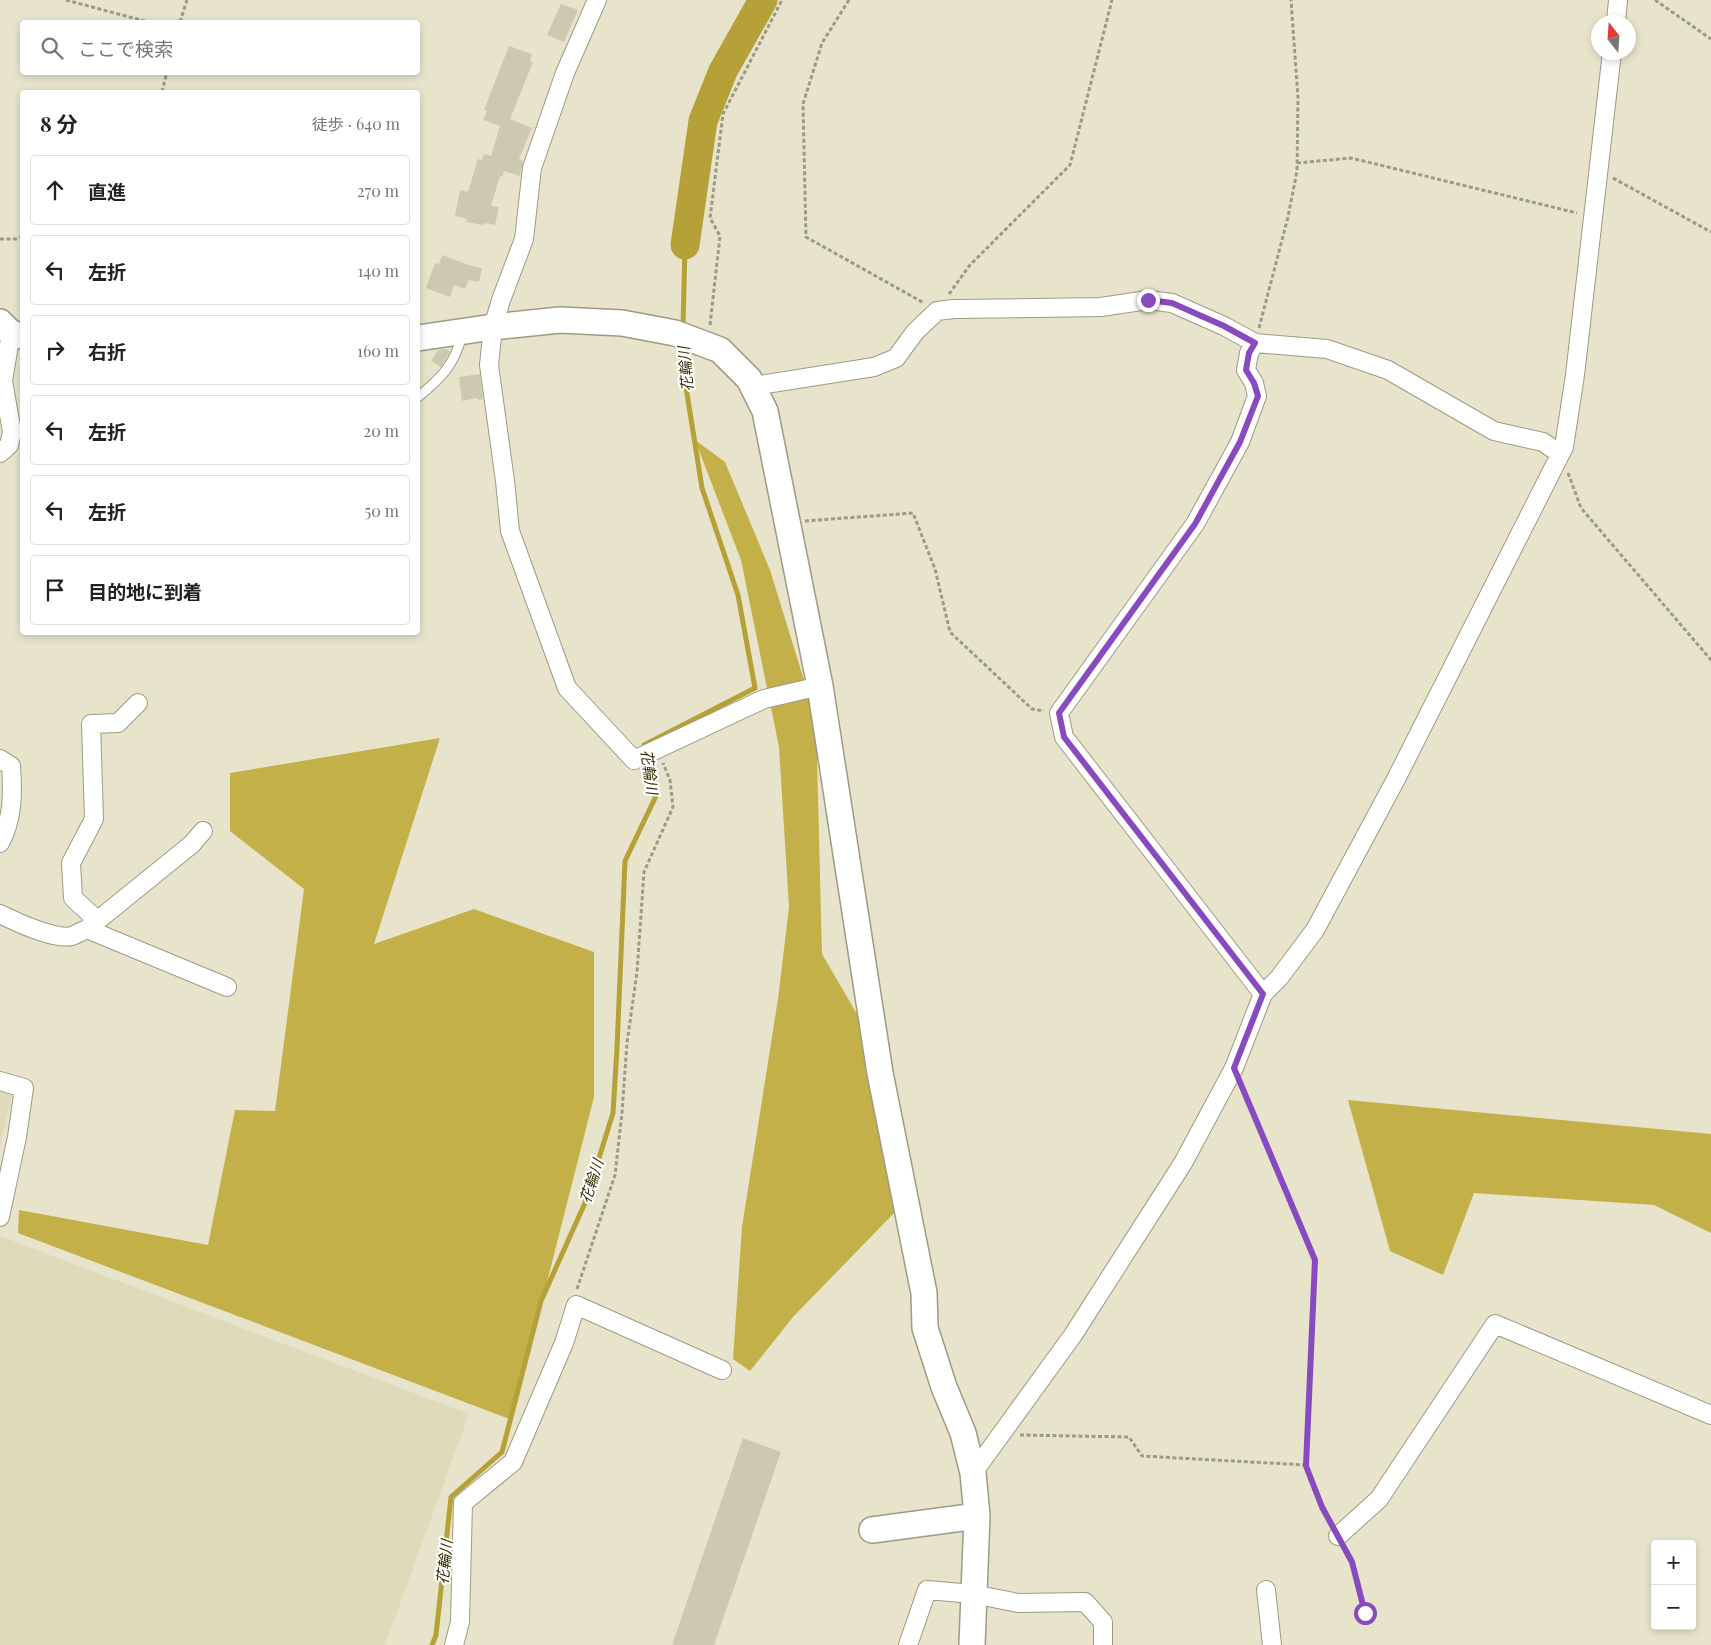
<!DOCTYPE html>
<html lang="ja">
<meta charset="utf-8">
<style>
:root{--surface:#fff;--page:#f6f6f6;--text:#222;--muted:#767676;--line:#e0e0e0}
body{margin:0;font-family:"Playfair Display","Noto Sans JP",serif;background:var(--page);color:var(--text)}
.controls{position:absolute;right:15px;bottom:15px;display:grid;overflow:hidden;border-radius:5px;box-shadow:0 2px 8px #0003}
.controls button{width:45px;height:45px;display:grid;place-items:center;padding:0;border:0;border-bottom:1px solid var(--line);background:var(--surface);color:var(--text);font:25px sans-serif}
.compass{position:absolute;left:1591px;top:15px;width:45px;height:45px;border-radius:50%;background:var(--surface);box-shadow:0 2px 8px #0003;rotate:343deg}
.stop{position:absolute;width:15px;height:15px;margin:-11px;border:4px solid #874abf;border-radius:50%;background:#fff}
.stop.end{background:#874abf;border-color:#fff;box-shadow:0 1px 5px #0008}
.list{margin:0;padding:0;list-style:none}
h2{display:flex;justify-content:space-between;align-items:center;height:65px;margin:0;padding:0 20px;font-size:21px}
h2 small{font-size:16px;font-weight:400;color:var(--muted)}
.list li{display:grid;grid-template-columns:32px 1fr auto;gap:15px;align-items:center;box-sizing:border-box;height:70px;margin:0 10px 10px;padding:0 10px;border:1px solid var(--line);border-radius:5px}
.list b{display:block;font-size:19px;white-space:nowrap}
.list em{font-size:16px;font-style:normal;color:var(--muted)}
.icon{flex:none;width:28px;height:28px;fill:none;stroke:currentColor;stroke-width:2;stroke-linecap:round;stroke-linejoin:round}
.map{position:relative;flex:none;width:1711px;height:1645px;overflow:hidden}
.search{position:absolute;background:var(--surface);box-shadow:0 2px 8px #0003;left:20px;top:20px;width:400px;height:55px;display:flex;align-items:center;gap:12px;box-sizing:border-box;padding:0 18px;border-radius:5px;color:var(--muted);font-size:19px}
.panel{position:absolute;background:var(--surface);box-shadow:0 2px 8px #0003;left:20px;top:90px;width:400px;height:545px;border-radius:5px}
.map>svg:first-child{display:block}
.built{fill:#dfdaba}
.forest{fill:#c3b048}
.lines{fill:none;stroke-linecap:round;stroke-linejoin:round}
.stream{stroke:#b5a137;stroke-width:5}
.river{stroke:#b5a137;stroke-width:29}
.building{fill:#cdc9b1}
.lane-casing{stroke:#9e9a83;stroke-width:11}
.street-casing{stroke:#9e9a83;stroke-width:20}
.secondary-casing{stroke:#9e9a83;stroke-width:28}
.path{stroke:#9b9987;stroke-width:3;stroke-dasharray:4 2.5;stroke-linecap:butt}
.lane{stroke:#fff;stroke-width:9}
.street{stroke:#fff;stroke-width:18}
.secondary{stroke:#fff;stroke-width:25}
.route{stroke:#874abf;stroke-width:6}
.labels{text-anchor:middle;dominant-baseline:central;stroke-width:4;stroke-linejoin:round;paint-order:stroke}
.water-label{font-size:15px;font-style:italic;fill:#342c00;stroke:#fff}
</style>
<div class="map">
<svg width="1711" height="1645" viewBox="0 0 1711 1645">
<rect width="100%" height="100%" fill="#e8e4cc"/>
<path class="built" d="M0 1091 12 1096 0 1147Z
M0 1236 469 1414 385 1645H0Z"/>
<path class="forest" d="M695 440 725 462 770 570 816 719 822 954 864 1026 896 1211 793 1317 750 1371 733 1359 742 1227 778 999 789 907 779 747 741 560Z
M440 738 374 944 474 909 594 952V1097L512 1420 18 1233 19 1210 208 1245 235 1110 275 1111 304 889 230 831V773Z
M1348 1100 1711 1134V1233L1654 1205 1474 1193 1443 1275 1390 1251Z"/>
<g class="lines">
<path class="stream" d="M683 328 685 245
M432 1645 436 1635 451 1497 502 1452 541 1301 585 1203 613 1113 617 1048 625 861 656 796 650 766 644 745 755 688 738 595 702 488 682 362V344"/>
<path class="river" d="M685 245 703 121 723 71 763 0"/>
</g>
<path class="building" d="M561 4 578 10 564 42 547 35Z
M509 46 532 54 530 60 533 62 510 119 532 128 519 159 523 161 520 176 504 171 502 177 500 176 491 206 499 207 495 225 485 223 484 225 466 222 467 219 455 216 460 190 468 192 478 159 482 160 484 154 491 156 500 126 483 120 487 111 484 110Z
M442 255 469 265 482 268 479 282 469 280 465 289 454 285 450 297 426 288 435 263 439 264Z
M445 349 450 351 441 367 431 361 438 350Z
M480 374 483 399 478 400 477 398 462 401 459 377Z
M743 1438 781 1452 714 1645H672Z"/>
<g class="lines">
<g class="lane-casing">
<path id="lane" d="M418 397C441 378 455 365 462 334"/>
</g>
<g class="street-casing">
<path id="street" d="M597 0 565 73 532 168 524 239 501 300 493 327 489 365 505 481 510 531 567 688 634 760 764 699 820 686
M1616 22 1618 0
M1255 343 1249 353 1246 370 1254 383 1257 396 1240 442 1195 524 1059 713 1064 737 1263 994
M753 386 874 367 896 358 915 332 937 311 954 309 1101 307 1148 300 1172 303 1224 326 1255 343 1327 349 1388 370 1494 431 1543 442 1560 454
M0 453 9 445 12 432 3 381 11 333
M0 759 11 766C13 793 13 819 0 843
M0 914C16 922 55 940 72 936 77 934 82 931 87 929L192 844 203 831
M97 920 73 898 71 863 94 819 91 724 118 723 138 703
M87 929 227 987
M0 1081 24 1088 17 1137 0 1217
M973 1473 1073 1335 1183 1163 1234 1068 1263 994 1279 978 1315 930 1395 781 1564 447 1575 375 1612 52
M1338 1536 1379 1499 1495 1324 1711 1415
M1266 1590 1272 1645
M454 1645 460 1622 463 1503 513 1462 564 1343 576 1305 722 1370
M908 1645 927 1590 973 1594 1018 1603 1085 1602 1103 1622V1645"/>
</g>
<g class="secondary-casing">
<path id="secondary" d="M0 322 11 333 22 336
M418 338 493 327 560 320 622 323 675 333 720 350 749 379 765 411 820 686 880 1073 924 1293 925 1328 944 1387 963 1433 973 1473 977 1516 972 1645
M872 1530 977 1516"/>
</g>
<path class="path" d="M66 0 148 22
M849 0 822 43 803 104 806 237 924 303
M1655 0 1711 39
M180 22 187 0
M162 92 167 72
M1297 163 1351 158 1577 213
M1613 178 1711 232
M0 239H16L22 237
M949 294 970 265 1070 165 1112 0
M710 325 720 236 710 218 723 114 782 0
M1259 328 1288 217 1297 171 1298 98 1291 0
M1568 473 1581 508 1711 660
M805 521 913 513 935 569 950 632 1032 709 1044 711
M1242 1087 1315 1260 1306 1465
M577 1289 615 1175 622 1113 627 1043 637 972 644 872 673 807 670 780 663 763
M1020 1435 1129 1437 1142 1456 1306 1465 1322 1507 1331 1523
M1346 1550 1352 1563 1365 1613"/>
<use href="#lane" class="lane"/>
<use href="#street" class="street"/>
<use href="#secondary" class="secondary"/>
</g>
<g class="lines">
<path class="route" d="M1148 300 1172 303 1224 326 1255 343 1249 353 1246 370 1254 383 1258 396 1240 442 1195 524 1059 713 1064 737 1263 994 1234 1068 1315 1260 1306 1466 1322 1507 1352 1562 1365 1613"/>
</g>
<g class="labels">
<g class="water-label">
<text transform="translate(685 369) rotate(-95)">花輪川</text>
<text transform="translate(650 772) rotate(82)">花輪川</text>
<text transform="translate(591 1181) rotate(-72)">花輪川</text>
<text transform="translate(444 1562) rotate(-84)">花輪川</text>
</g>
</g>
</svg>
<div class="controls">
<button>+</button>
<button>−</button>
</div>
<svg class="compass" viewBox="-18 -18 36 36"><path d="M0-13l5 13h-10z" fill="#e53935"/><path d="M0 13l5-13h-10z" fill="#767676"/></svg>
<div class="stop" style="left:1365px;top:1613px"></div>
<div class="stop end" style="left:1148px;top:300px"></div>
<div class="search"><svg class="icon" aria-label="search" viewBox="0 0 24 24"><circle cx="10" cy="10" r="6"/><path d="M15 15l6 6"/></svg>ここで検索</div>
<section class="panel">
<h2>8 分<small>徒歩 · 640 m</small></h2>
<ul class="list">
<li><svg class="icon" aria-label="ahead" viewBox="0 0 24 24"><path d="M12 20V5M6 11l6-6 6 6"/></svg><div><b>直進</b></div><em>270 m</em></li>
<li><svg class="icon" aria-label="left" viewBox="0 0 24 24"><path d="M17 20v-9H6M10 6l-5 5 5 5"/></svg><div><b>左折</b></div><em>140 m</em></li>
<li><svg class="icon" aria-label="right" viewBox="0 0 24 24"><path d="M7 20v-9h11M14 6l5 5-5 5"/></svg><div><b>右折</b></div><em>160 m</em></li>
<li><svg class="icon" aria-label="left" viewBox="0 0 24 24"><path d="M17 20v-9H6M10 6l-5 5 5 5"/></svg><div><b>左折</b></div><em>20 m</em></li>
<li><svg class="icon" aria-label="left" viewBox="0 0 24 24"><path d="M17 20v-9H6M10 6l-5 5 5 5"/></svg><div><b>左折</b></div><em>50 m</em></li>
<li><svg class="icon" aria-label="arrive" viewBox="0 0 24 24"><path d="M6 21V4h12l-3 4 3 4H6"/></svg><div><b>目的地に到着</b></div></li>
</ul>
</section>
</div>
